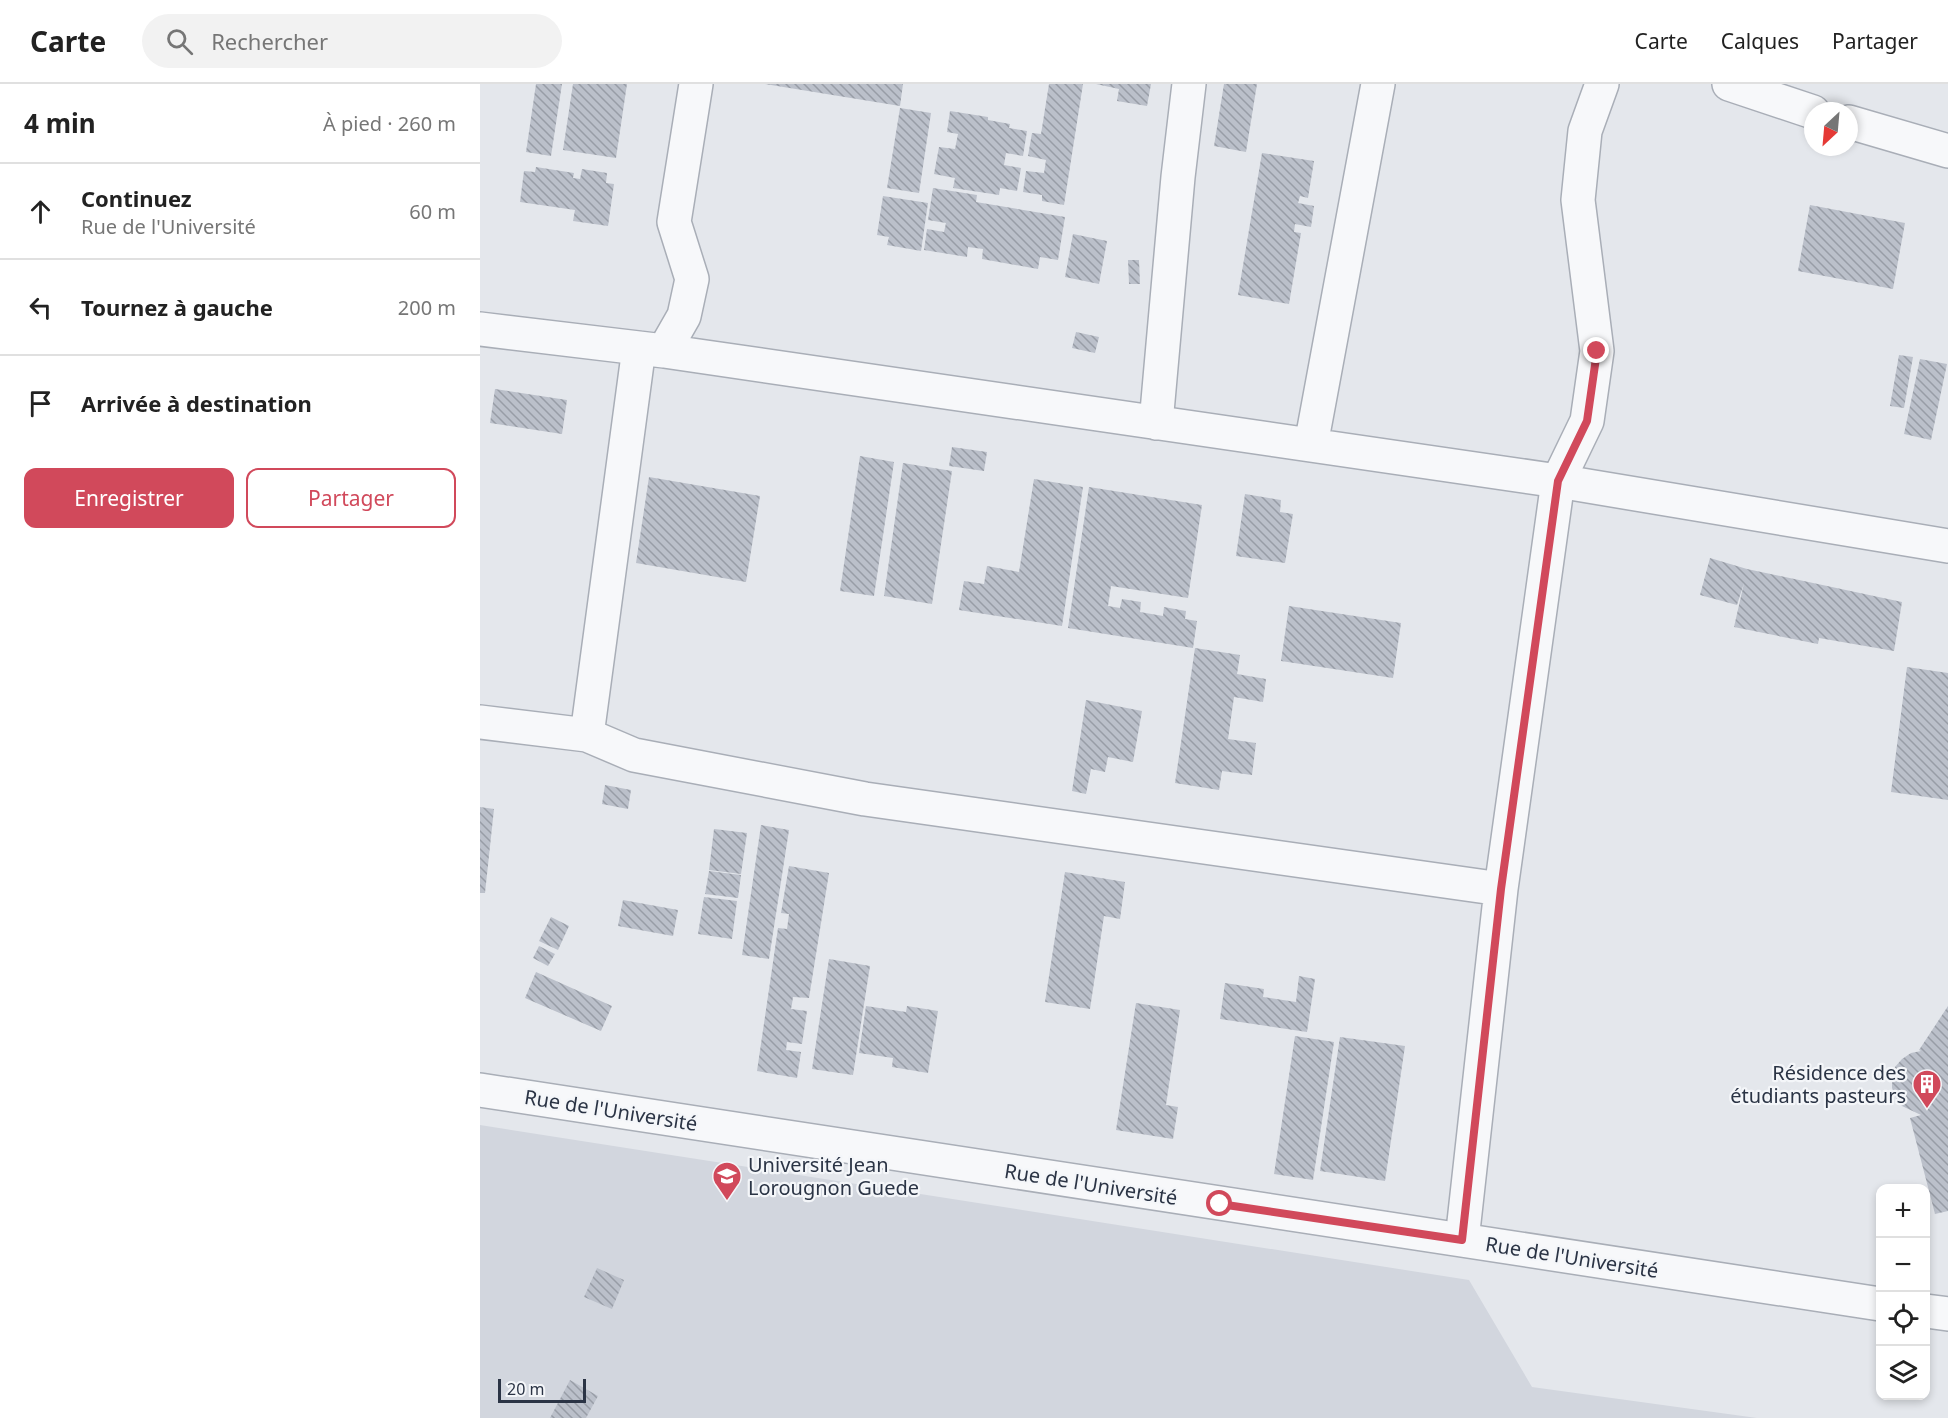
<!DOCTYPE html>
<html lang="fr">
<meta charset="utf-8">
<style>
:root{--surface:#fff;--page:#f2f2f2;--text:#222;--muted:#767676;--line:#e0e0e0;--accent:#d1495b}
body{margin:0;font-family:"Noto Sans",sans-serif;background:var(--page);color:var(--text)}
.controls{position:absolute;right:18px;bottom:18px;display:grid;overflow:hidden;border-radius:12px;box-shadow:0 3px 9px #0003}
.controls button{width:54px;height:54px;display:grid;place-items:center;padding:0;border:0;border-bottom:2px solid var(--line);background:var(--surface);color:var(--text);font:30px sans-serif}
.compass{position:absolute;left:1324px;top:18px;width:54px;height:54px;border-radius:50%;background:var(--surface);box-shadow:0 3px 9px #0003;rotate:206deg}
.scale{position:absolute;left:18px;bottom:15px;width:88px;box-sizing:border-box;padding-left:6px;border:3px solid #2b3445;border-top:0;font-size:16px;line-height:21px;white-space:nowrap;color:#2b3445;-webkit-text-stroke:4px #f4f6f9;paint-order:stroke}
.stop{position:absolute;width:18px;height:18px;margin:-14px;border:4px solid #d1495b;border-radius:50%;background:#fff}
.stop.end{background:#d1495b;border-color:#fff;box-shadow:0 2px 6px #0008}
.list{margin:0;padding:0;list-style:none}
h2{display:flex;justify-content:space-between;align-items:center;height:78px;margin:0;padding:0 24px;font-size:26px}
h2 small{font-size:20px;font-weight:400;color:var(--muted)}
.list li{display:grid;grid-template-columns:39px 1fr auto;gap:18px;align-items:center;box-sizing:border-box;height:96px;padding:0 24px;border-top:2px solid var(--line)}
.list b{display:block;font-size:22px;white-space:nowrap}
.list p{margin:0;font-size:20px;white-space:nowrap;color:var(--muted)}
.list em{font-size:20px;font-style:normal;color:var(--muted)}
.actions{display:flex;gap:12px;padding:18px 24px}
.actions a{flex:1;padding:14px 0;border:2px solid var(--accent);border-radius:12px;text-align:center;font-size:21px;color:var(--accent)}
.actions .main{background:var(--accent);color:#fff}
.icon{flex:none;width:33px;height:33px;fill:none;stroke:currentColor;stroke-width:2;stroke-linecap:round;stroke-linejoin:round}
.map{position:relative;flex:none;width:1468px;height:1334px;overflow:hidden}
header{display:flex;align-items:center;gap:36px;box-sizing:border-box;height:84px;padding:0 30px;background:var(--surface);border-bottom:2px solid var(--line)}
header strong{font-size:28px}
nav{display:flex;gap:33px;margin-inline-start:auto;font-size:21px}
.search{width:420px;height:54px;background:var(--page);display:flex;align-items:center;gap:15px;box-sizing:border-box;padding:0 21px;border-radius:33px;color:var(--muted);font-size:22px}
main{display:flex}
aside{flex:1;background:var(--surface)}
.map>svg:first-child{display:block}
.built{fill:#d2d6de}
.building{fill:url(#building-back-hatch)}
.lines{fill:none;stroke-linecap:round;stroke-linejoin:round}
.minor-casing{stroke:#a9aeb7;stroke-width:36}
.minor{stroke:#f7f8fa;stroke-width:33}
.route{stroke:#d1495b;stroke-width:8}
.labels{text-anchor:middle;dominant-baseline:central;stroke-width:4.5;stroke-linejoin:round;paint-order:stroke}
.poi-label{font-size:20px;fill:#2b3445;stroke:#f4f6f9;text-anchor:end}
.street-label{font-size:20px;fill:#2b3445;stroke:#f4f6f9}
</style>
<header>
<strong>Carte</strong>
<div class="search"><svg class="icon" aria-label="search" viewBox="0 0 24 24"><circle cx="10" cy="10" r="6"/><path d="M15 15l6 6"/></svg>Rechercher</div>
<nav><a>Carte</a><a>Calques</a><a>Partager</a></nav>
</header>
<main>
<aside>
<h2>4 min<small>À pied · 260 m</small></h2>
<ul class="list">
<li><svg class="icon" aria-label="ahead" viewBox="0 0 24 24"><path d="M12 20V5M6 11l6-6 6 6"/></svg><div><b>Continuez</b><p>Rue de l'Université</p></div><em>60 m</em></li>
<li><svg class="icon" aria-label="left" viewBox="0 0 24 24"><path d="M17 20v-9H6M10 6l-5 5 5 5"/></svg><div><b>Tournez à gauche</b></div><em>200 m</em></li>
<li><svg class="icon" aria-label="arrive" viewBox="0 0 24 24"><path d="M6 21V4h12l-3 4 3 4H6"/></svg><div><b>Arrivée à destination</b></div></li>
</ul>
<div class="actions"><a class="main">Enregistrer</a><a>Partager</a></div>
</aside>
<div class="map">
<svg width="1468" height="1334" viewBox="0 0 1468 1334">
<defs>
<pattern id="building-back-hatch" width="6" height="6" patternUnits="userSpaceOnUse" patternTransform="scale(1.5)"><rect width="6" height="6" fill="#bbc0ca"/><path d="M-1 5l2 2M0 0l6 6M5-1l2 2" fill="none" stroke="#989da6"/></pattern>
</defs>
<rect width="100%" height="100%" fill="#e4e7ec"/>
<path class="built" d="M0 1041 989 1196 1052 1303 1277 1334H0Z"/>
<path class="building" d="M56 0H82L71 72 46 68Z
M93 0H147L136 74 83 66Z
M285 0H423L420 22Z
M569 0H603L584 121 562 117V111L543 108 546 87 564 89 566 76 548 72 552 49 561 50Z
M616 0H671L667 22 637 17 639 5Z
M744 0H777L766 68 734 62Z
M420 24 451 29 439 109 407 104Z
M470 27 508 33V36L530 40 529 44 547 47 543 72 526 69 524 81 541 84 537 107 520 104 519 111 473 104 475 94 454 90 459 63 475 65 478 50 467 48Z
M782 69 834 77 828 114 820 112 818 119 834 122 831 143 815 140 814 148 821 149 809 220 758 211Z
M56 83 94 89 93 94 100 95 102 85 127 89 126 99 134 100 128 142 93 137 95 126 40 118 44 87 55 88Z
M453 104 497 111 496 118 585 133 578 176 560 173 558 185 502 175 503 165 488 163 487 173 444 166 447 145 464 148 466 139 448 136Z
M403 112 448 119 441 167 407 161 409 153 397 151Z
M1330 121 1425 139 1413 205 1318 187Z
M593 150 627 157 619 200 585 193Z
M648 176H659L660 200H649Z
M596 248 619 253 615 269 592 264Z
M1419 271 1433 273 1424 324 1410 322Z
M1440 275 1467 280 1451 356 1424 350Z
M15 305 87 316 82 350 10 339Z
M472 363 507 368 504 387 469 382Z
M380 372 414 378 394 512 360 507Z
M423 379 472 387 452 520 404 512Z
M169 393 280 412 266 498 156 479Z
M554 395 603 403 582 542 479 526 484 497 504 500 507 482 539 488Z
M609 403 722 421 708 514 631 502 628 522 640 524 642 515 661 518 660 528 683 532 684 523 706 527 705 535 717 537 713 564 588 544Z
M765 410 801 416 800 428 813 430 805 479 756 472Z
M1230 474 1267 485 1422 518 1414 567 1339 554 1338 560 1254 543 1264 499 1257 521 1220 511Z
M809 522 921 539 913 594 801 577Z
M715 564 760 571 757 590 786 595 783 618 754 613 748 655 776 659 772 691 742 687 739 706 695 699Z
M1427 583 1468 589V716L1411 708Z
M606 616 662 627 653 678 628 673 625 688 611 685 606 710 592 707Z
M125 701 151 706 148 725 122 720Z
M0 723 14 725 5 809H0Z
M281 741 309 746 289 875 262 871Z
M234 745 267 749 261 790 229 786Z
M309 782 349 789 329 914 313 913 312 920 311 925 327 927 322 960 307 958 306 966 321 968 317 994 277 987 298 844 307 845 309 830 301 829Z
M229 787 261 791 258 814 225 810Z
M585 788 645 798 640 835 624 832 610 925 565 918Z
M224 813 257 817 252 855 218 850Z
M143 816 198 826 193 852 138 842Z
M71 833 89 842 78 866 59 857Z
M59 862 75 870 68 882 53 874Z
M349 875 390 882 373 991 332 985Z
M56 888 132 922 121 947 45 914Z
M819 892 835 895 827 948 740 935 745 899 784 905 783 913 816 918Z
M656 919 700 926 686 1021 698 1023 693 1055 636 1046Z
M386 922 426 928 427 922 458 927 448 989 412 983 413 974 379 969Z
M1468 922V1127L1455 1130 1430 1034 1441 1031 1422 1022 1416 1014 1412 1004V993L1415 983 1422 975 1431 969 1441 967 1439 966Z
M815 952 854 958 833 1096 794 1090Z
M860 953 925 962 905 1097 840 1087Z
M117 1184 144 1196 132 1225 104 1213Z
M90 1296 118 1312 106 1334H70Z"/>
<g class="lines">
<g class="minor-casing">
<path id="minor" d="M1249 0 1333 28
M1369 38 1468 67
M0 245 184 267 1078 397 1468 462
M184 267 204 232 212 195 194 138 216 0
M676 339 698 93 709 0
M831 361 898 0
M0 638 107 651 154 671 385 715 1021 805
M107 651 159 264
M0 1006 1400 1220
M982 1156 1021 805 1078 397 1107 337 1117 267 1098 116 1105 47 1122 0
M1446 1227 1468 1230"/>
</g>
<use href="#minor" class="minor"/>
</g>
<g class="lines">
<path class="route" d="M740 1120 982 1156 1021 805 1078 397 1107 337 1117 267"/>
</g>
<defs>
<g id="building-pin" transform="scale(1.5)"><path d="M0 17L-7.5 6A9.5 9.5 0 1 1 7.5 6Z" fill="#d1495b" stroke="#f4f6f9"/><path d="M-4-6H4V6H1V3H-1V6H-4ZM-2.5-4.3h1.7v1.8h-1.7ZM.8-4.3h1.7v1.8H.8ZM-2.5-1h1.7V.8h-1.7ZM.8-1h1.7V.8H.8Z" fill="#fff"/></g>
<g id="university-pin" transform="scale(1.5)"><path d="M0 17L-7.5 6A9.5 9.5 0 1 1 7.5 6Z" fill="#d1495b" stroke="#f4f6f9"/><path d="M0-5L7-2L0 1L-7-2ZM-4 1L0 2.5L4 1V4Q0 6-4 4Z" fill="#fff"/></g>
</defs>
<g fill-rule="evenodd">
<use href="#building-pin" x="1447" y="1000"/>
<use href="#university-pin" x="247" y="1092"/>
</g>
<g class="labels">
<g class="poi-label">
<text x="1426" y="988">Résidence des<tspan x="1426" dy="23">étudiants pasteurs</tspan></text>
<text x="268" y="1080" text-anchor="start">Université Jean<tspan x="268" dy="23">Lorougnon Guede</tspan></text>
</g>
<g class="street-label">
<text transform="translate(131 1026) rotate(9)">Rue de l'Université</text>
<text transform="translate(611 1100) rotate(9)">Rue de l'Université</text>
<text transform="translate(1092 1173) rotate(9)">Rue de l'Université</text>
</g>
</g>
</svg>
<div class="controls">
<button>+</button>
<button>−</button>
<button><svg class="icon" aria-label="locate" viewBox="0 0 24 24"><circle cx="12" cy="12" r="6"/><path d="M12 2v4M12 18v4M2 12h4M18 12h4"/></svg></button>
<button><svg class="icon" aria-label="layers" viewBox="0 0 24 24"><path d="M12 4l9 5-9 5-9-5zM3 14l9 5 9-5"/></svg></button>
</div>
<svg class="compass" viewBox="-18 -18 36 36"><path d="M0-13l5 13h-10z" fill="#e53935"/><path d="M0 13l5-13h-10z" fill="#767676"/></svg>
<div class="scale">20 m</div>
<div class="stop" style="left:740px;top:1120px"></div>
<div class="stop end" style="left:1117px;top:267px"></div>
</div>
</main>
